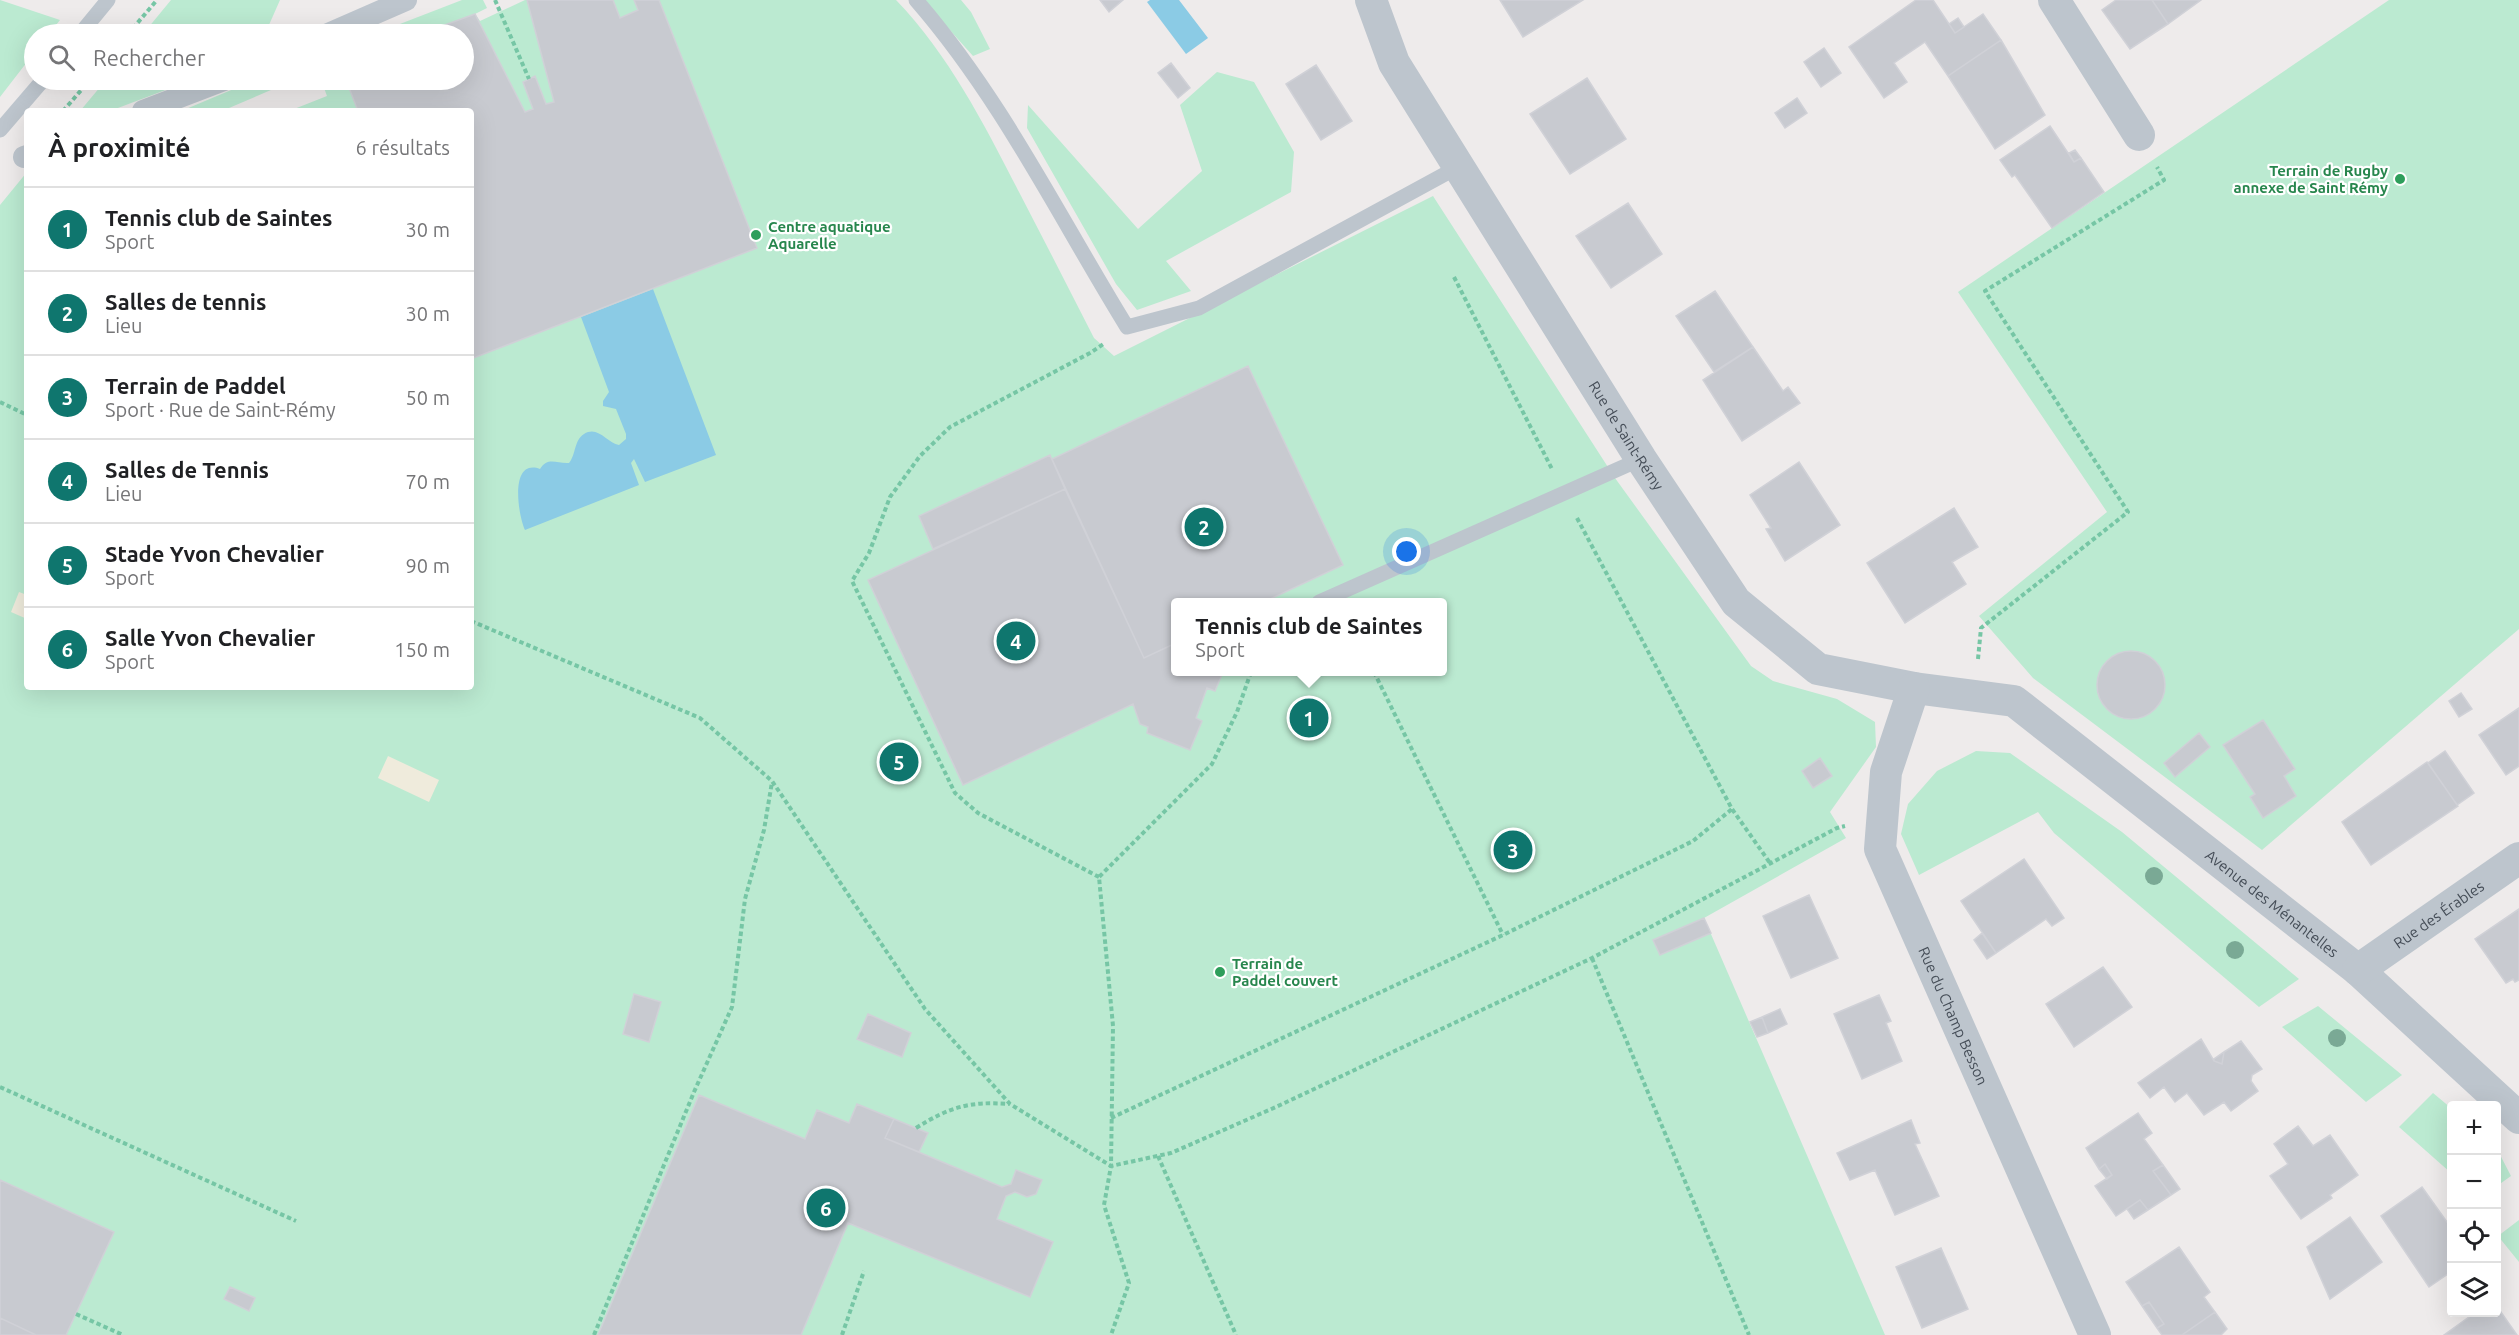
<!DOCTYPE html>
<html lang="fr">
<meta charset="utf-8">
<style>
:root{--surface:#fff;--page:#f2f2f2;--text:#202124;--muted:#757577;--line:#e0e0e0;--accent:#0f766e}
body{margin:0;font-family:Ubuntu,sans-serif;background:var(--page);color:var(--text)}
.controls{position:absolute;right:18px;bottom:18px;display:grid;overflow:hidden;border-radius:6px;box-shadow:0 6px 24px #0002}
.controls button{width:54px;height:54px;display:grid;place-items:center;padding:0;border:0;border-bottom:2px solid var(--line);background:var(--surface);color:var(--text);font:30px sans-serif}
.you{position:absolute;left:1407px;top:552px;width:21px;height:21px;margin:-15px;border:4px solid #fff;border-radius:50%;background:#1a73e8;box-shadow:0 0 0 9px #1a73e833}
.badge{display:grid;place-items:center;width:39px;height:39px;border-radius:50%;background:var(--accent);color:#fff;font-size:20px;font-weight:700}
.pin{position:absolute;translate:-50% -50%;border:3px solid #fff;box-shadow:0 2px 6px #0006}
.popup{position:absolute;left:1171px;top:598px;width:276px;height:78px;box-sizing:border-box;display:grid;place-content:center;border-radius:6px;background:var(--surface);filter:drop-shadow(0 2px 4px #0005);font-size:20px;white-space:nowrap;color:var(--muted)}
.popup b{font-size:22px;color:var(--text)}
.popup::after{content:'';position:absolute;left:50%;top:100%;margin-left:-12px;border:12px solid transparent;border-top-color:var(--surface)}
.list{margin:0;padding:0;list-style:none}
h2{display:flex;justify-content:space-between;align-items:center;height:78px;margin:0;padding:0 24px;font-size:26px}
h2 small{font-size:20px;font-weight:400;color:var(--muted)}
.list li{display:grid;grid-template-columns:39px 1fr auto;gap:18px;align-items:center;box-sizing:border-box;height:84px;padding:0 24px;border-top:2px solid var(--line)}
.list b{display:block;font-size:22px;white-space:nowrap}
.list p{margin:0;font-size:20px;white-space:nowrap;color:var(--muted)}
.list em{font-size:20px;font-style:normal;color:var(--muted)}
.icon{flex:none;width:33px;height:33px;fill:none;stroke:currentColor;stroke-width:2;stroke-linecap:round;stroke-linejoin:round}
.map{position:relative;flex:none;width:2519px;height:1335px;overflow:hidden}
.search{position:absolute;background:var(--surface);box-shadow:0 6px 24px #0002;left:24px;top:24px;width:450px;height:66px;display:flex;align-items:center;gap:15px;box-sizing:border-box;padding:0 21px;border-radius:33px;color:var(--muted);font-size:22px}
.panel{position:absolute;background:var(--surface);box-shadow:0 6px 24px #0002;left:24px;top:108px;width:450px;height:582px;border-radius:6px}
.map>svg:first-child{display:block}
.green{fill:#bbead1;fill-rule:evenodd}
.sand{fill:#efebdc}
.water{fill:#8bcbe5}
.building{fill:#c8cad0;stroke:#d0d1d7;stroke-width:1.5}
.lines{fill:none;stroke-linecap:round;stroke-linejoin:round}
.path{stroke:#76c6a5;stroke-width:4;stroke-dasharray:4.5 3;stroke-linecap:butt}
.service{stroke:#bdc5cd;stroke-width:15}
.pedestrian{stroke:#bdc5cd;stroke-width:22}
.minor{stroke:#bdc5cd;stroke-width:32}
.tree{fill:#7aa995}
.leisure-dot{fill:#2e9e5b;stroke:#fff;stroke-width:2}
.labels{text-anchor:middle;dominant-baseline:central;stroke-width:4.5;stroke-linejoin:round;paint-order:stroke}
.leisure-label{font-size:15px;font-weight:bold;fill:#27864d;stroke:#fff;text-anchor:start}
.street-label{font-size:15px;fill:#454d57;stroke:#fff}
</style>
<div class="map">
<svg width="2519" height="1335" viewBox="0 0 2519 1335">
<rect width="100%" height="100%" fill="#eeebeb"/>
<path class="green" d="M0 0 60 20 49 34H34V53L0 97Z
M171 0H280L265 34H143Z
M462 0H483L487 8 475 14 480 21 525 0H896C949 55 984 124 1019 192 1044 240 1069 289 1094 338L1114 356 1433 196 1615 478 1751 666 1773 681 1837 699 1875 722 1876 747 1830 812 1846 838 1704 918 1885 1335H0V205L27 172V687H471V111H289L327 96 321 80H464V34H374ZM1176 602H1442V672H1176Z
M923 0H961L971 12 990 49 973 56Z
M2389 0H2519V629L2262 850 2033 678 1979 616 2107 512 1958 292Z
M1217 72 1254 82 1294 152 1291 192 1166 261 1191 291 1137 310 1116 284 1027 128 1028 105 1138 229 1202 171 1180 105Z
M106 80H192L110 111H80Z
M255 80H275L278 87 222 111H187L186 109Z
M1976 751 2010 753 2122 832 2299 979 2259 1007 2054 833 2038 812 1919 875 1901 834 1908 804 1937 771Z
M2318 1006 2402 1075 2366 1102 2282 1027Z
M2433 1093 2451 1108V1173L2399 1127Z
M2497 1149 2511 1176 2497 1186H2496Z
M2519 1220V1262L2498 1236Z"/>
<path class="sand" d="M19 592 27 595V619L11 612Z
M388 756 439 780 429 802 378 778Z"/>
<path class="water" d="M1150 0H1179L1208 38 1186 54 1147 2Z
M653 289 716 455 645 482 634 459 631 463 639 485 525 530C518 515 509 458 540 469 548 456 557 464 569 463 576 455 574 440 584 434 598 425 607 443 619 445L626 439V434L616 409 603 406V401L609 392 581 317Z"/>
<path class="building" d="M527 0H613L620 18 638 10 634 0H659L757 248 471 359V111H358L346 80H464V34H420L475 14 525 112 533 109 523 82 535 76 546 104 554 102Z
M1100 0H1123L1109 12Z
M1500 0H1583L1523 37Z
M1916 0H1933L1955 33 1983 14 2001 40 1948 76 1925 42 1894 63 1907 82 1884 98 1849 47Z
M2116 0H2152L2168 24 2130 49 2102 10Z
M2152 0H2201L2168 24Z
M1958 18 1964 27 1955 33 1949 24Z
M2001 40 2045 115 1995 149 1948 76Z
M1824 48 1841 73 1821 87 1804 62Z
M1171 63 1190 88 1178 98 1158 73Z
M1316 65 1352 121 1321 140 1286 84Z
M1587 78 1626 139 1570 174 1530 114Z
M1797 98 1807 113 1785 128 1775 113Z
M2050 126 2074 162 2081 158 2104 192 2052 228 2015 175 2012 177 2000 160Z
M2075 150 2081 158 2074 162 2069 153Z
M1628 203 1662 254 1611 288 1576 236Z
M1715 291 1753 347 1714 372 1676 316Z
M1753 347 1783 391 1788 387 1800 403 1742 441 1703 380Z
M1248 366 1343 565 1264 602H1176V643L1144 658 1052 459Z
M1050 455 1065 489 933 549 919 516Z
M1799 462 1840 525 1785 561 1766 529 1771 528 1750 495Z
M1065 489 1144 658 1176 643V672H1223L1215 691 1207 688 1196 718 1202 721 1190 750 1147 733 1148 727 1140 724 1133 704 963 785 868 580Z
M1954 508 1978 547 1952 562 1966 584 1905 623 1867 563Z
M2097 685a34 34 0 1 1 68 0a34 34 0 1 1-68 0Z
M2461 693 2472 709 2459 717 2449 701Z
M2519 708V766L2506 775 2479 735Z
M2263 720 2295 769 2284 776 2296 796 2263 818 2250 797 2255 794 2223 745Z
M2199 733 2210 747 2175 777 2164 763Z
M2445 751 2474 793 2457 805 2428 763Z
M1820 758 1832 776 1813 788 1802 771Z
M2427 762 2458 806 2371 865 2342 822Z
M2024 859 2064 918 2052 926 2046 919 1996 953 1961 901Z
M1809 895 1838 958 1791 978 1763 916Z
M2519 909V980L2515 982 2513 979 2506 983 2475 939Z
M1704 918 1711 933 1660 955 1653 940Z
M1982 933 1996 953 1987 959 1974 940Z
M2103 967 2132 1007 2074 1047 2046 1004Z
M634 994 661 1002 649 1042 623 1034Z
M1879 995 1891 1021 1886 1023 1902 1061 1862 1079 1834 1014Z
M1780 1009 1787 1024 1768 1033 1762 1017Z
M868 1014 911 1033 902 1057 857 1039Z
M1762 1017 1768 1033 1757 1037 1750 1022Z
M2201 1039 2214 1061 2222 1064 2224 1052 2241 1041 2262 1069 2252 1075 2251 1081 2258 1091 2231 1111 2224 1102 2204 1115 2187 1093 2175 1102 2164 1087 2150 1098 2138 1083Z
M2224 1052 2222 1064 2214 1061V1059Z
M699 1095 805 1139 817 1110 849 1123 857 1104 894 1119 885 1138 1002 1187 1011 1184 1016 1170 1042 1180 1036 1194 1027 1197 1015 1192 1006 1196 997 1219 1053 1242 1030 1297 848 1223 801 1335H598Z
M2138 1113 2152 1133 2144 1139 2163 1165 2153 1171 2171 1195 2148 1210 2140 1200 2116 1216 2095 1186 2112 1175 2105 1164 2099 1169 2086 1148Z
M894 1119 928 1133 919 1152 885 1138Z
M1911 1120 1920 1143 1915 1144 1939 1196 1895 1215 1875 1170 1850 1180 1837 1153Z
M2298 1126 2313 1146 2330 1135 2358 1175 2330 1195 2332 1198 2301 1219 2270 1176 2288 1164 2274 1144Z
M2105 1164 2112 1175 2107 1179 2099 1169Z
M2163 1165 2180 1189 2171 1195 2153 1171Z
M0 1180 114 1232 66 1335H36L0 1318Z
M2422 1187 2452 1229V1271L2429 1287 2381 1216Z
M2140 1200 2148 1210 2134 1219 2127 1209Z
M2350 1217 2382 1262 2330 1299 2307 1247Z
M2179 1247 2210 1292 2204 1297 2215 1312 2182 1335H2162L2157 1328 2164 1324 2149 1302 2142 1306 2126 1282Z
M1941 1248 1968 1309 1922 1328 1896 1267Z
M230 1287 255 1298 249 1311 224 1299Z
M2149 1302 2164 1324 2157 1328 2142 1306Z
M2496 1305 2517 1335H2444L2476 1312H2496Z
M2215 1312 2227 1329 2221 1335H2182Z
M0 1318 36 1335H0Z"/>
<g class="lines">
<path class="path" d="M495 0 529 79
M128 34 157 0
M63 111 90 80
M1454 277 1552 469
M0 402 27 415
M1577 518 1732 809 1770 863
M471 621 700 718 772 781 925 1009 1010 1104 1111 1166 1104 1205 1129 1283 1111 1335
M1978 659 1981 628 2128 512 1985 291 2164 180 2157 167
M1251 672 1237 712 1212 764 1099 877 1113 1026 1111 1166 1171 1153 1276 1107 1592 958 1837 828 1845 826
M1374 672 1503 935
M1099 877 978 813 955 793 852 581 869 553 890 497 920 456 950 427 1090 353 1105 343
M1592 958 1749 1335
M0 1087 296 1221
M1111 1118 1503 935 1693 841 1732 809
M916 1128C950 1107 969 1101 1009 1104
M1158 1156 1236 1335
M76 1314 123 1335
M594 1335 694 1092 732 1007 745 899 764 830 772 782
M842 1335 864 1271"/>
<path class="service" d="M916 0C1002 99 1059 217 1127 327L1199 308 1458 167
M80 34 108 0
M0 130 43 80
M1319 602 1641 459"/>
<path class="pedestrian" d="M328 34 406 0
M143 111 224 80
M24 157 27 156"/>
<g class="minor">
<path id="s1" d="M1371 0 1394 63 1641 459 1736 602 1818 669 1914 688 2014 701 2358 970 2519 1118"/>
<path d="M2054 0 2139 135"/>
<path id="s2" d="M1914 688 1886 772 1880 849 2095 1335"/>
<path id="s3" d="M2358 970 2519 858"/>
</g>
</g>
<g class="tree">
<circle cx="2154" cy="876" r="9"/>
<circle cx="2235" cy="950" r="9"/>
<circle cx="2337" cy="1038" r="9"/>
</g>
<g class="leisure-dot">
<circle cx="2400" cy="179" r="6"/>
<circle cx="756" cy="235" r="6"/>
<circle cx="1220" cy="972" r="6"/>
</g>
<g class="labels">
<g class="leisure-label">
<text x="2388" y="170" text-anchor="end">Terrain de Rugby<tspan x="2388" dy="17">annexe de Saint Rémy</tspan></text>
<text x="768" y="226">Centre aquatique<tspan x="768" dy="17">Aquarelle</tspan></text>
<text x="1232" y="963">Terrain de<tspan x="1232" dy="17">Paddel couvert</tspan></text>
</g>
<g class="street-label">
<text stroke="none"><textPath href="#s1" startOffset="506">Rue de Saint-Rémy</textPath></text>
<text stroke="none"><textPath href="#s1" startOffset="1338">Avenue des Ménantelles</textPath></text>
<text stroke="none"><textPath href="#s3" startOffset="98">Rue des Érables</textPath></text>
<text stroke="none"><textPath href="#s2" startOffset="348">Rue du Champ Besson</textPath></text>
</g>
</g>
</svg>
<div class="controls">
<button>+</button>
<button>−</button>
<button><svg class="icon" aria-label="locate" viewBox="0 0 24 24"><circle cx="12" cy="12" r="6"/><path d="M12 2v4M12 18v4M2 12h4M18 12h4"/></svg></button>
<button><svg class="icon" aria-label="layers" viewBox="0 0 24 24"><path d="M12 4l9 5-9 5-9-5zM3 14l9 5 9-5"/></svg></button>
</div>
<div class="you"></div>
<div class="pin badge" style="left:1309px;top:718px">1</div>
<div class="popup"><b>Tennis club de Saintes</b>Sport</div>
<div class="pin badge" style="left:1204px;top:527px">2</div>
<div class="pin badge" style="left:1513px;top:850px">3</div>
<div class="pin badge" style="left:1016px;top:641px">4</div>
<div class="pin badge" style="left:899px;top:762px">5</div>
<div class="pin badge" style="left:826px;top:1208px">6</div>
<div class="search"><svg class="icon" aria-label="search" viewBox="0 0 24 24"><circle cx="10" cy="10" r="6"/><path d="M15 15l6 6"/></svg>Rechercher</div>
<section class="panel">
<h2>À proximité<small>6 résultats</small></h2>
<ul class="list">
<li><span class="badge">1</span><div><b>Tennis club de Saintes</b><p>Sport</p></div><em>30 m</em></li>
<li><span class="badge">2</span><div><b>Salles de tennis</b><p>Lieu</p></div><em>30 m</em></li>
<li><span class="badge">3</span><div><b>Terrain de Paddel</b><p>Sport · Rue de Saint-Rémy</p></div><em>50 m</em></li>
<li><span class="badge">4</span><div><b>Salles de Tennis</b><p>Lieu</p></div><em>70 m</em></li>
<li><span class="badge">5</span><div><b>Stade Yvon Chevalier</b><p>Sport</p></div><em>90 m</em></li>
<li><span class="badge">6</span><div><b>Salle Yvon Chevalier</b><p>Sport</p></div><em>150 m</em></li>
</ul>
</section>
</div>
